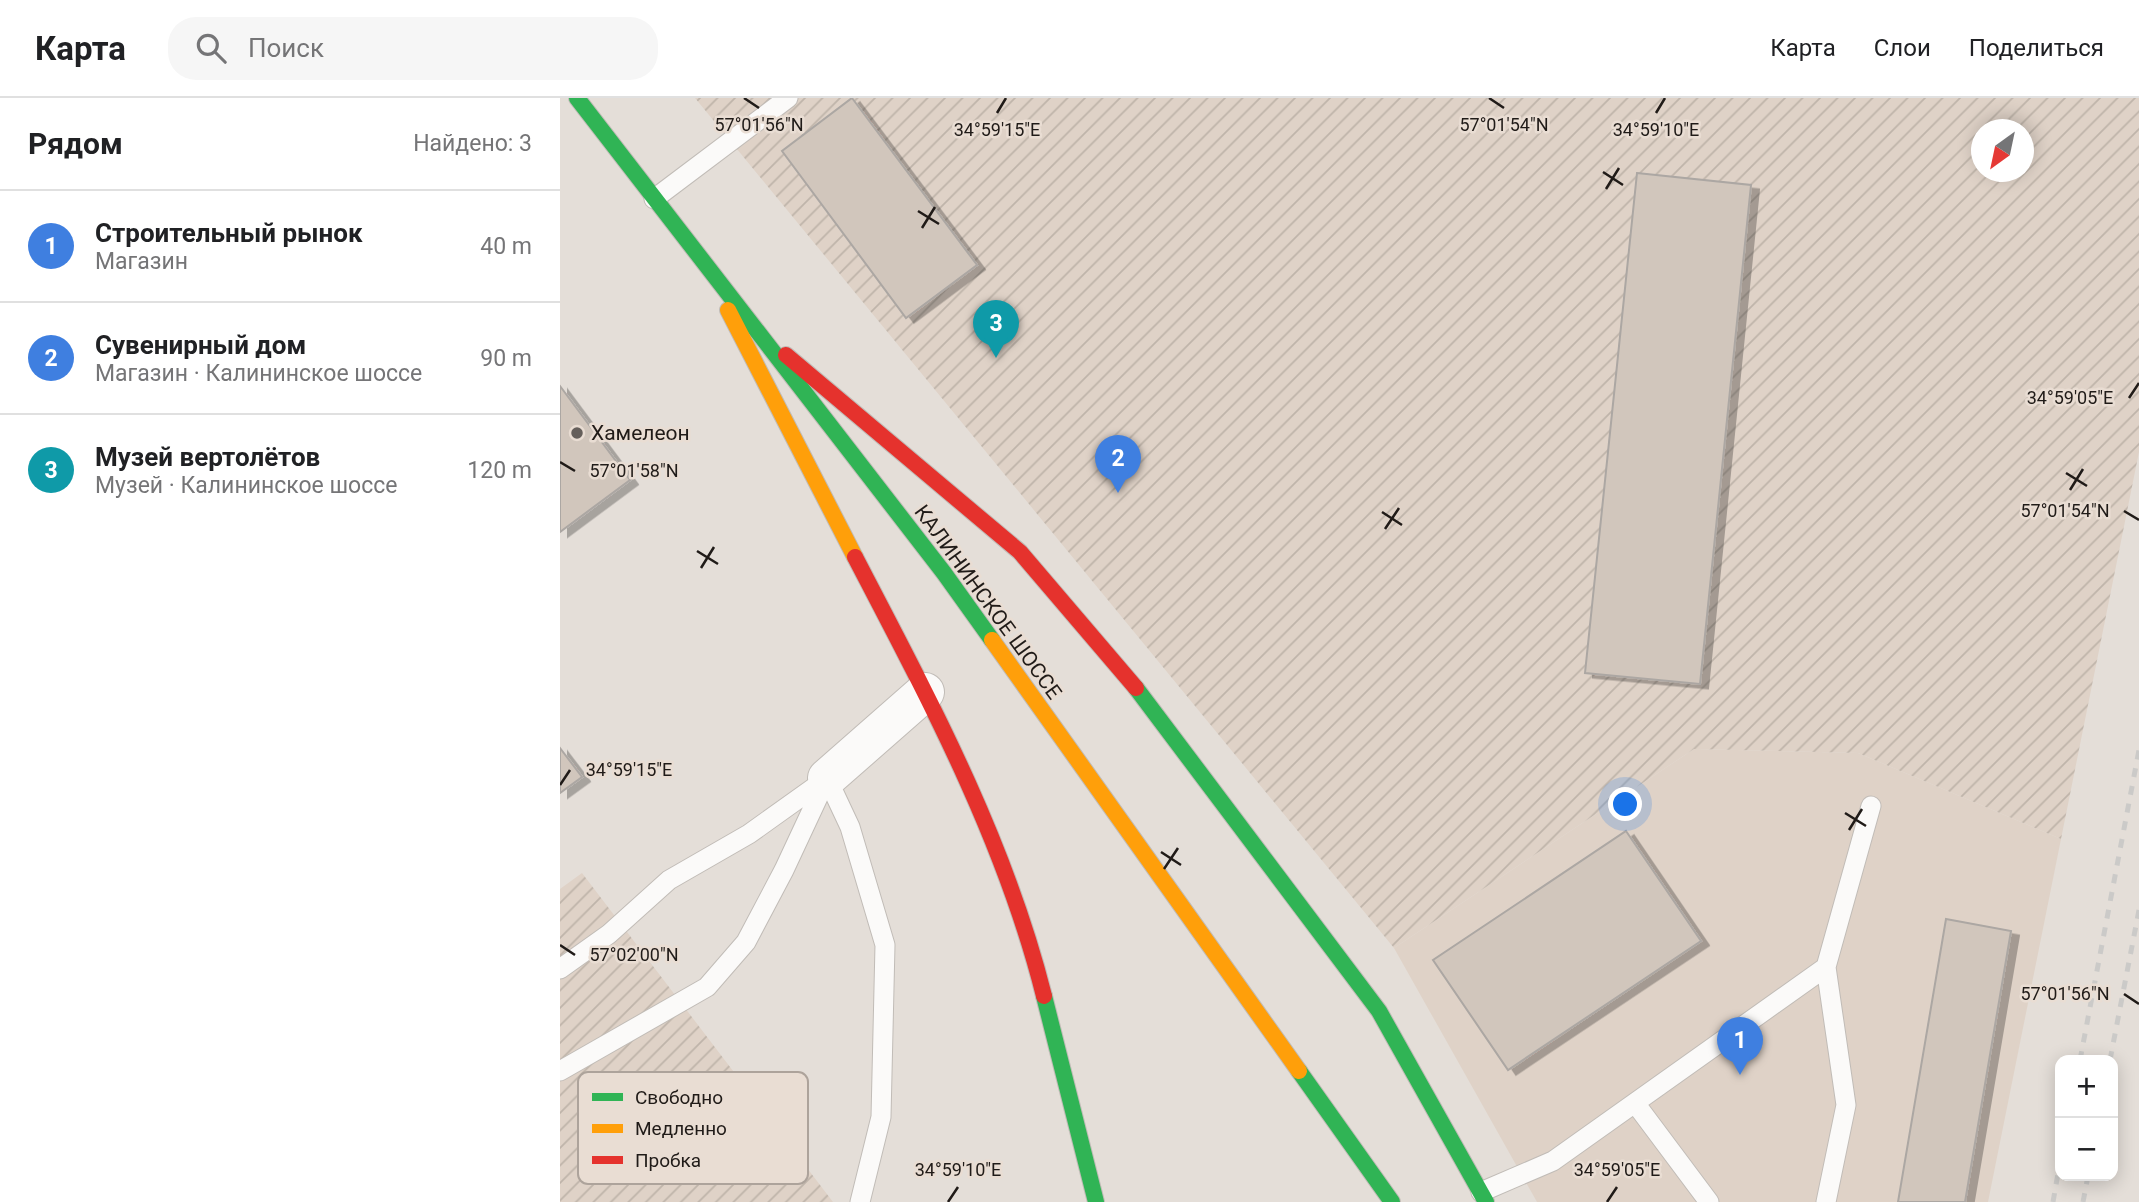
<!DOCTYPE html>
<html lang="ru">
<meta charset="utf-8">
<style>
:root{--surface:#fff;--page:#f6f6f6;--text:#202124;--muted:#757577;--line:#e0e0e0;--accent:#655f5b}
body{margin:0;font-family:Roboto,sans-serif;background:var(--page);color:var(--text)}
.controls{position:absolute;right:21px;bottom:21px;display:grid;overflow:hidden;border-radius:14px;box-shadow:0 4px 18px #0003}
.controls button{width:63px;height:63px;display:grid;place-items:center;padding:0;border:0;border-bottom:2px solid var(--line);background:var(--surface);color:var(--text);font:35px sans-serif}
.compass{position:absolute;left:1411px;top:21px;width:63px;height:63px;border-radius:50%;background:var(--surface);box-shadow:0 4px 18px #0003;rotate:213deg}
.you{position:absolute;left:1066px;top:707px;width:24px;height:24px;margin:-18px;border:5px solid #fff;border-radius:50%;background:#1a73e8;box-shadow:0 0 0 10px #1a73e833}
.badge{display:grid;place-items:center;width:46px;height:46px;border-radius:50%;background:var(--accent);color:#fff;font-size:23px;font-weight:700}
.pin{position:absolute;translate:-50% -58px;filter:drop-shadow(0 2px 4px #0008)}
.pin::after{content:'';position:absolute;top:37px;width:24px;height:21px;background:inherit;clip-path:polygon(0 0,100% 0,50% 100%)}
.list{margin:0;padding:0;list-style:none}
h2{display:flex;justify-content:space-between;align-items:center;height:91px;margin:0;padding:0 28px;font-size:30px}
h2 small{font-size:23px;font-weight:400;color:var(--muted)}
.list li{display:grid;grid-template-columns:46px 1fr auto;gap:21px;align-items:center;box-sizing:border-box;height:112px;padding:0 28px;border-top:2px solid var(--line)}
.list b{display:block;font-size:26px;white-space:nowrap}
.list p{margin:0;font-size:23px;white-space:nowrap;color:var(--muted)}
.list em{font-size:23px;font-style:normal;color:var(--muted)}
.icon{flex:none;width:38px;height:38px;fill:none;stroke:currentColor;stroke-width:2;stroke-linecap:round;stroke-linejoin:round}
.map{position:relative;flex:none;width:1579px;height:1104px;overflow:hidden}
header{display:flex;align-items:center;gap:42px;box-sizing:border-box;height:98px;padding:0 35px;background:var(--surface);border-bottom:2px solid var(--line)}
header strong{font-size:33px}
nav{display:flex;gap:38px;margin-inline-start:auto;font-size:24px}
.search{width:490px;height:63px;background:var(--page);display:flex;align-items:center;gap:18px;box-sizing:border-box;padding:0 24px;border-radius:28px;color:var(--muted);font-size:26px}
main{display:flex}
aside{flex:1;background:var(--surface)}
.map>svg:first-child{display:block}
.built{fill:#dfd2c7}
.industrial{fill:url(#industrial-furrows);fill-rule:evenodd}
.building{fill:#d1c6bc;stroke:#aca7a3;stroke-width:2;filter:url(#shadow)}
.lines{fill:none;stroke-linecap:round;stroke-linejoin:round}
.lane-casing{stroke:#c1bcb7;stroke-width:21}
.street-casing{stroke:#c1bcb7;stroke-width:40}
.fast-casing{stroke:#c1bcb7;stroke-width:18}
.slow-casing{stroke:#c1bcb7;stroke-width:18}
.jam-casing{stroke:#c1bcb7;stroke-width:18}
.lane{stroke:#fbfaf9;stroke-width:19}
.street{stroke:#fbfaf9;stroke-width:38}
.fast{stroke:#30b455;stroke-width:16}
.slow{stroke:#ff9f0a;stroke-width:16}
.jam{stroke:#e5322d;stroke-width:16}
.rail{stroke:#cbcac8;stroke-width:5;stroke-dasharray:9 9;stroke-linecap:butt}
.ticks{fill:none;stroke:#201b18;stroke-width:2.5}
.poi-dot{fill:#655f5b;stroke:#e9ddd3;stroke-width:2.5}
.labels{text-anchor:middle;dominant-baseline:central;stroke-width:5;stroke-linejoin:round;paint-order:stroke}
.poi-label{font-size:21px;fill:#201b18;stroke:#e9ddd3;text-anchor:start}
.street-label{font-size:21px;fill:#201b18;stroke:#e9ddd3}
.key{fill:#e9ddd3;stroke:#ada39b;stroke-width:2}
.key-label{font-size:19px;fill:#201b18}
.ticks-label{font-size:18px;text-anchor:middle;fill:#201b18;stroke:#e9ddd3;stroke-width:5;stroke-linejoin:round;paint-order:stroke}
</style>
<header>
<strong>Карта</strong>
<div class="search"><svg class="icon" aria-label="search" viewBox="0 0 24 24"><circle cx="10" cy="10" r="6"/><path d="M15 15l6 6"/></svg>Поиск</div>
<nav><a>Карта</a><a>Слои</a><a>Поделиться</a></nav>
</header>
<main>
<aside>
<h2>Рядом<small>Найдено: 3</small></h2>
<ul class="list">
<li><span class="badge" style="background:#3f7fe0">1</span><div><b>Строительный рынок</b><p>Магазин</p></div><em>40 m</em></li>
<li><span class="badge" style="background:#3f7fe0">2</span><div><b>Сувенирный дом</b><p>Магазин · Калининское шоссе</p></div><em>90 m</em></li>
<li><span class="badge" style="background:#0f9aa8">3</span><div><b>Музей вертолётов</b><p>Музей · Калининское шоссе</p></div><em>120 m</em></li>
</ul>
</aside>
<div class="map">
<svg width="1579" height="1104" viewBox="0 0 1579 1104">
<defs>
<pattern id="industrial-furrows" width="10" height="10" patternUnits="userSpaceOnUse" patternTransform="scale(1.75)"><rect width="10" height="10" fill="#dfd2c7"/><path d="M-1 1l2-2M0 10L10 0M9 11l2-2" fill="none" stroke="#bfb4aa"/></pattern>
<filter id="shadow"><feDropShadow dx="8" dy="4.5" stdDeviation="0" flood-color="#0004"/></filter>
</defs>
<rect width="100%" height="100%" fill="#e4ded8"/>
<path class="built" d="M1134 651 1298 655 1501 741 1428 1104H977L834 850Z"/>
<path class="industrial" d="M135 0H1579V354L1501 741 1298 655 1134 651 834 850ZM1422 32H1464V74H1422Z
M22 775 273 1104H0V791Z"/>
<path class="building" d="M292 0 417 167 346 220 222 53Z
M1077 75 1191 87 1140 586 1025 575Z
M0 288 70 382 0 434Z
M0 650 22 679 0 695Z
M1066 733 1141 843 948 972 873 862Z
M1386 821 1451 833 1405 1104H1338Z"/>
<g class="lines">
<g class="lane-casing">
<path id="lane" d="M94 101 228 0
M267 680 290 729 325 847 321 1019 300 1104
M0 871 49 836 109 782 189 736 266 681
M0 973 147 889 186 844 224 772 267 680
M1075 1005 1149 1104
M921 1094 993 1063 1266 869
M1266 1104 1286 1007 1266 869 1311 708"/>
</g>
<g class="street-casing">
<path id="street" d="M267 680 365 594"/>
</g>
<g class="fast-casing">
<path id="fast" d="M17 0 384 475 432 542
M576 590 819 913 926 1104
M484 898 536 1104
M739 973 832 1104"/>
</g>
<g class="slow-casing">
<path id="slow" d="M168 212 295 459
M432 542 739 973"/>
</g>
<g class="jam-casing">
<path id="jam" d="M226 257 460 454 576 590
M295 459C369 601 445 742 484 898"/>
</g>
<use href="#lane" class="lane"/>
<use href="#street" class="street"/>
<use href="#fast" class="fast"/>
<use href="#slow" class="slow"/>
<use href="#jam" class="jam"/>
<path class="rail" d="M1520 962 1579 652
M1550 962 1579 812
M1493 1104 1500 1064
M1523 1104 1528 1078"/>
</g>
<path class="ticks" d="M184 0 199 10M929 0 944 10M437 15 446 0M1096 15 1105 0M1043 74 1063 87M1046 91 1059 70M358 113 379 126M362 130 375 109M1569 300 1579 285M0 364 15 373M1506 375 1527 388M1510 392 1523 371M1564 413 1579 422M822 414 842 427M825 431 839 410M137 453 158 466M141 470 154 449M0 687 10 672M1285 715 1306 728M1289 732 1302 711M601 754 621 767M604 771 618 750M0 847 15 857M1564 896 1579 906M388 1104 398 1089M1047 1104 1057 1089"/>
<circle class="poi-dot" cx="17" cy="335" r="7"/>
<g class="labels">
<g class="poi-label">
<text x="31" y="335">Хамелеон</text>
</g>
<g class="street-label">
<text transform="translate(428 504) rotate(54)">КАЛИНИНСКОЕ ШОССЕ</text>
</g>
</g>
<rect x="18" y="974" width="230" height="112" rx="10" class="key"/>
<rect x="32" y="995" width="31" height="8" fill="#30b455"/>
<rect x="32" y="1026" width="31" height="9" fill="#ff9f0a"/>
<rect x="32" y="1058" width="31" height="8" fill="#e5322d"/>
<g class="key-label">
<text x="75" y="1006">Свободно</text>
<text x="75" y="1037">Медленно</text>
<text x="75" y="1069">Пробка</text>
</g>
<g class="ticks-label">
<text x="199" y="33">57°01'56"N</text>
<text x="944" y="33">57°01'54"N</text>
<text x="437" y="38">34°59'15"E</text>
<text x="1096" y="38">34°59'10"E</text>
<text x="1510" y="306">34°59'05"E</text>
<text x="74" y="379">57°01'58"N</text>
<text x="1505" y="419">57°01'54"N</text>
<text x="69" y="678">34°59'15"E</text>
<text x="74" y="863">57°02'00"N</text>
<text x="1505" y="902">57°01'56"N</text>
<text x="398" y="1078">34°59'10"E</text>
<text x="1057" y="1078">34°59'05"E</text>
</g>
</svg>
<div class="controls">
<button>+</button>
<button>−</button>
</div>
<svg class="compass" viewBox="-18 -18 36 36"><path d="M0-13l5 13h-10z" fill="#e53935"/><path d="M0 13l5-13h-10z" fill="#757577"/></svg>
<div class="you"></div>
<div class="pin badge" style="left:1180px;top:977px;background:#3f7fe0">1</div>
<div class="pin badge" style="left:558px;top:395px;background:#3f7fe0">2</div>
<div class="pin badge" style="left:436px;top:260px;background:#0f9aa8">3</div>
</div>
</main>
